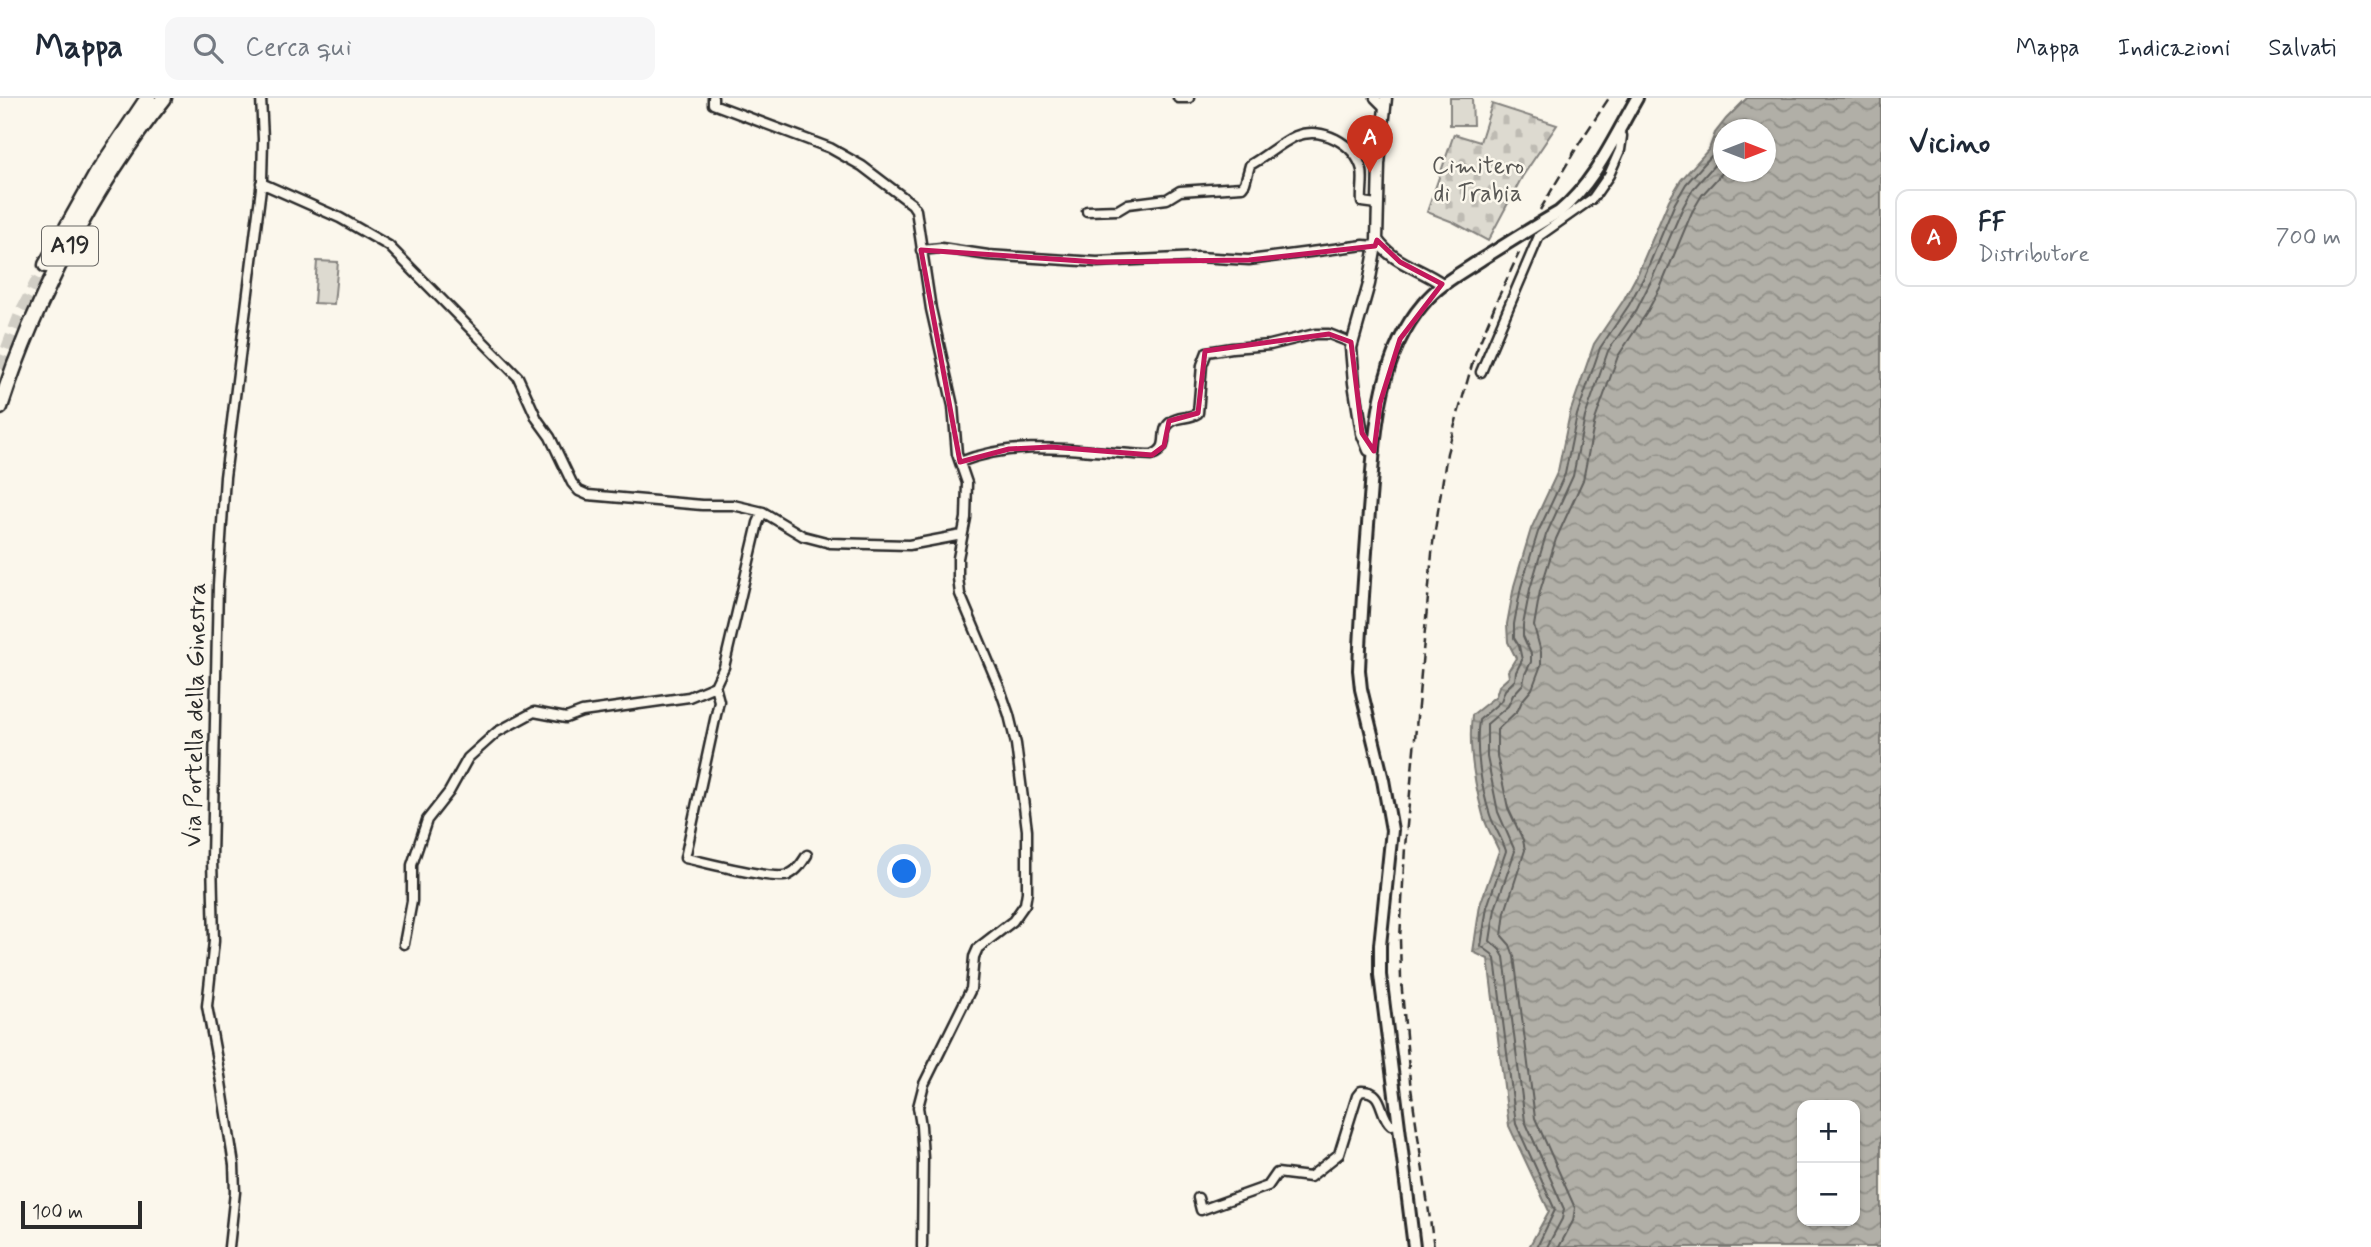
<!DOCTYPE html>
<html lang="it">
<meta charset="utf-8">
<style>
:root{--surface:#fff;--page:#f6f6f7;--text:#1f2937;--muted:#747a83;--line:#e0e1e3;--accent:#c8321e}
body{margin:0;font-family:Mynerve,sans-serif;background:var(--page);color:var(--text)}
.controls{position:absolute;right:21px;bottom:21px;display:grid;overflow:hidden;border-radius:14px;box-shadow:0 2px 5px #0004}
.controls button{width:63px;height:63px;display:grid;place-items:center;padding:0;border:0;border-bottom:2px solid var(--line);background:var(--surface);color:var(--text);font:35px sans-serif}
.compass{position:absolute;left:1713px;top:21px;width:63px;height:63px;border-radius:50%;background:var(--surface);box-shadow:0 2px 5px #0004;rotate:90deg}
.scale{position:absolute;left:21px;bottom:18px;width:121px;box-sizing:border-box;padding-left:7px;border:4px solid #2b2b2b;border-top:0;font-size:19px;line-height:24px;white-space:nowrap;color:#2b2b2b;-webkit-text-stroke:5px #fbf7ec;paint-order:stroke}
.you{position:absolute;left:905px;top:774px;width:24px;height:24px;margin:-18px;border:5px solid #fff;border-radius:50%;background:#1a73e8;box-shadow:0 0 0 10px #1a73e833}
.badge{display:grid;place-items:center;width:46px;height:46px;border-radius:50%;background:var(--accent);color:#fff;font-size:23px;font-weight:700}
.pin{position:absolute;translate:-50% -58px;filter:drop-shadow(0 2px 4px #0008)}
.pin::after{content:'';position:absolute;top:37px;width:24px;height:21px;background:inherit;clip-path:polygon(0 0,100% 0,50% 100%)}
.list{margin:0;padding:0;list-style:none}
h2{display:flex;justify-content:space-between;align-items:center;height:91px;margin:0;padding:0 28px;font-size:30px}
h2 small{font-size:23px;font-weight:400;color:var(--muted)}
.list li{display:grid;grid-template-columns:46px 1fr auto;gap:21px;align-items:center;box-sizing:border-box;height:98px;margin:0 14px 14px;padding:0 14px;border:2px solid var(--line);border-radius:14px}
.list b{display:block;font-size:26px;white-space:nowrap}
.list p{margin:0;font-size:23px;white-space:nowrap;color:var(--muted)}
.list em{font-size:23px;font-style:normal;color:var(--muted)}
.icon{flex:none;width:38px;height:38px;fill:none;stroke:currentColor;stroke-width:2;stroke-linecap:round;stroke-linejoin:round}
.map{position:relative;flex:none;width:1881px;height:1149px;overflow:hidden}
header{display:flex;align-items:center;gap:42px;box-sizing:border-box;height:98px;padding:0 35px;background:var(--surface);border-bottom:2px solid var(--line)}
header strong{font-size:33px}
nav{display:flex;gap:38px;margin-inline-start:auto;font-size:24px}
.search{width:490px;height:63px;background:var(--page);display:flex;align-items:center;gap:18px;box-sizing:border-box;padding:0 24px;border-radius:14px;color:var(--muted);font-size:26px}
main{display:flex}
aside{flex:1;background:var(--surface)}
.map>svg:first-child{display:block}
.cemetery{fill:url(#cemetery-stones);stroke:#84827e;stroke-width:2}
.pitch{fill:#dddad0;stroke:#84827e;stroke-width:2}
.water{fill:url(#water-waves);stroke:#7b7a75;stroke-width:2;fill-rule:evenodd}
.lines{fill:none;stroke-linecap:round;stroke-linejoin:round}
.shore{stroke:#61605d;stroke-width:2}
.motorway-tunnel{stroke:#d1cec5;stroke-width:14;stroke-dasharray:14 7;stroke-linecap:butt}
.minor-casing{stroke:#2b2b2b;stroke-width:13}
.tertiary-casing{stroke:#2b2b2b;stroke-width:15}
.secondary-casing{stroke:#2b2b2b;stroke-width:16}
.motorway-casing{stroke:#2b2b2b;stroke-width:19}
.minor{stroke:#fbf7ec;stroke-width:8}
.tertiary{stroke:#fbf7ec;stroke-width:10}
.secondary{stroke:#fbf7ec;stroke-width:10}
.motorway{stroke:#fbf7ec;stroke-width:14}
.rail{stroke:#2b2b2b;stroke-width:2.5;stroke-dasharray:10 5;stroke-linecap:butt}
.marked{fill:none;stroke:#c2185b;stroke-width:5;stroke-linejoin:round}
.labels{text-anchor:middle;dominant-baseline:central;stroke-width:5;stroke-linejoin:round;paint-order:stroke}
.shield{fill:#fbf7ec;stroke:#696865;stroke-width:2}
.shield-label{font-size:23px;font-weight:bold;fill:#2b2b2b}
.park-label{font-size:24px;fill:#585754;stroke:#fbf7ec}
.street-label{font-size:24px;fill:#2b2b2b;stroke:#fbf7ec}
</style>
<header>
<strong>Mappa</strong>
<div class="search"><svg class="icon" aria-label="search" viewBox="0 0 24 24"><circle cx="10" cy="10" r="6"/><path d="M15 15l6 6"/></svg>Cerca qui</div>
<nav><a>Mappa</a><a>Indicazioni</a><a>Salvati</a></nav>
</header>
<main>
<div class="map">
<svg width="1881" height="1149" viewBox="0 0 1881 1149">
<defs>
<pattern id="cemetery-stones" width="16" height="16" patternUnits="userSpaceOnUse" patternTransform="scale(1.75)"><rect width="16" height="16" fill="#dddad0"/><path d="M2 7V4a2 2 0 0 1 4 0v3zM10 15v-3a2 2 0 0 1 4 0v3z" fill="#bebbb3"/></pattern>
<pattern id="water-waves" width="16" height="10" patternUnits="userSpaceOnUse" patternTransform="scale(1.75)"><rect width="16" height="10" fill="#b1afa7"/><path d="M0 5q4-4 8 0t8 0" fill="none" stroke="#908f88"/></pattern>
</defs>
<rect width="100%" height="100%" fill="#fbf7ec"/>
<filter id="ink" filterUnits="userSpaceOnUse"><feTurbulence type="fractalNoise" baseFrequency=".0143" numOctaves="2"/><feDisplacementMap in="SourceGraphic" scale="14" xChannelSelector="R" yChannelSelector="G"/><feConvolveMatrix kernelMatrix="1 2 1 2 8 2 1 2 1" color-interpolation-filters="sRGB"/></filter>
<g filter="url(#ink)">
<path class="cemetery" d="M1492 6 1557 27 1522 79 1488 143 1453 124 1427 114 1454 36 1480 44Z"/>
<path class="pitch" d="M1450 0H1472L1473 27H1450Z
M317 163 338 164 334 206 314 205Z"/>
<path class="water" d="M1747 0H1881V1149H1529L1549 1113 1509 1028 1488 861 1473 854 1480 807 1499 753C1494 741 1486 729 1483 717 1474 684 1468 651 1472 617L1496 598 1499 588 1509 579 1508 573 1516 560 1508 544 1507 526 1514 488 1531 431 1558 373 1570 315 1594 246 1623 203 1638 175 1669 102 1681 82 1709 51 1715 35 1726 21ZM1724 32H1766V74H1724ZM1802 1007H1855V1123H1802Z"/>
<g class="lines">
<path class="shore" d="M1537 1149 1555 1112 1516 1026 1495 861 1492 856 1481 848 1487 809 1506 753C1502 740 1494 729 1490 717 1481 689 1475 650 1479 622L1501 603 1505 592 1515 582 1516 574 1522 562 1519 548 1514 540V526L1521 489 1538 434 1565 376 1577 317 1600 250 1629 207 1644 179 1675 105 1686 86 1714 55 1724 35
M1547 1149 1562 1121 1564 1111 1525 1023 1504 859 1500 852 1490 843 1495 811 1515 753 1498 714 1487 659V626L1508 608 1513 597 1523 586 1525 576 1531 564V556L1523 538V527L1530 491 1546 437 1573 378 1585 319 1608 253 1637 211 1651 183 1683 109 1693 91 1724 56
M1559 1149 1573 1123 1575 1110 1535 1020 1514 858 1510 847 1502 838 1505 814 1525 752 1523 742 1508 710 1497 658V632L1518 612 1522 603 1532 591 1541 567V554L1534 528 1540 493 1556 441 1583 382 1595 322 1618 258 1646 216 1661 188 1692 114 1702 97 1724 73"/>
<path class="motorway-tunnel" d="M0 271 22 214 46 167"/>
<g class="minor-casing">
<path id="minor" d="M713 0V6L830 50 862 68 912 106 916 112 931 211 953 308 957 356 967 385 966 420 958 460V480L960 496 1000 591 1009 617 1016 646 1027 732V794L1025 806 1013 823 978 850 974 859 971 891 924 986 918 1009 921 1028 923 1060 922 1149
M1178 0H1189
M1375 0 1385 10
M261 85 340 120 389 148 518 279 537 321 550 339 572 385 579 393 588 397 702 407H733L763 414 803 438 830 445 909 447 962 437
M1087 113 1118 112 1128 106 1167 101 1180 93 1242 89 1245 85 1250 67C1265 59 1280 45 1296 38 1321 28 1355 45 1362 72 1364 82 1361 94 1362 104L1377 106
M921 152 941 150 988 157 1097 164 1198 159 1249 162 1364 147 1375 148
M1481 274 1539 138 1593 100 1609 77 1620 52 1622 38 1617 35
M960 364C1023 339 1087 355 1152 357 1173 349 1157 334 1171 324 1178 318 1190 321 1198 315L1202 267 1207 254 1232 250 1270 247 1315 236H1329L1352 245
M763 414 758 425 724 569 715 588 719 603 685 760C704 764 775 783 788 777 797 773 802 765 807 757
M404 846 412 803V767L427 722 449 694 468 660 497 634 534 614 566 620 582 614 689 599 715 588
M1198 1100 1201 1112 1268 1088 1277 1075 1310 1079 1339 1056 1357 998 1361 993C1385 992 1378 1016 1391 1027L1398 1026
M229 1149 235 1094 234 1067 220 978 207 908 214 843 212 761 218 487 225 379 262 82 263 41 261 0"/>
</g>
<g class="tertiary-casing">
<path id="tertiary" d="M1377 142C1394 166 1420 170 1442 186
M1374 353 1369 352 1362 335 1354 285 1351 250 1369 186 1377 142 1379 66 1386 0"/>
</g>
<g class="secondary-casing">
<path id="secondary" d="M1414 1149 1380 877V847L1392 732 1383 682 1361 591 1359 572C1361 519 1365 466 1369 413 1375 343 1375 262 1423 206 1439 186 1461 175 1482 161 1508 145 1533 129 1559 114 1595 84 1614 40 1637 0"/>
</g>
<g class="motorway-casing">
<path id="motorway" d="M46 167 97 76 148 0
M0 309C35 202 93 89 164 0"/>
</g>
<use href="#minor" class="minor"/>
<use href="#tertiary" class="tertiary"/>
<use href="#secondary" class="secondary"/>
<use href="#motorway" class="motorway"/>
<path class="rail" d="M1540 112 1580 44 1609 0
M1434 1149 1410 983 1401 881 1400 841 1405 749 1433 445 1447 355 1475 256 1498 200 1519 155"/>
</g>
</g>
<path class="marked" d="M1377 142 1400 164 1442 186 1400 241 1380 305 1374 353 1362 335 1351 244 1329 236 1205 253 1198 315 1169 323 1164 348 1152 357 1051 349 1009 351 960 364 921 152 1097 164 1249 162 1375 148Z"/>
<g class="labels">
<rect class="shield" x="42" y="128.5" width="56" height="39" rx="5"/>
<g class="shield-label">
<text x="70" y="148">A19</text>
</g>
<g class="park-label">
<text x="1478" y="68">Cimitero<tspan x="1478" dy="28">di Trabia</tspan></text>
</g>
<g class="street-label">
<text transform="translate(196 617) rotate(-89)">Via Portella della Ginestra</text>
</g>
</g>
</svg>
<div class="controls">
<button>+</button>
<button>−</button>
</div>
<svg class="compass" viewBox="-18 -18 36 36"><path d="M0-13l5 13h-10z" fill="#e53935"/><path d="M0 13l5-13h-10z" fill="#747a83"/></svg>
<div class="scale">100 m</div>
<div class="you"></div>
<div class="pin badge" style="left:1370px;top:75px">A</div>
</div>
<aside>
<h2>Vicino<small></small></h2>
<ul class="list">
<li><span class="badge">A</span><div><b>FF</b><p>Distributore</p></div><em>700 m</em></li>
</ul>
</aside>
</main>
